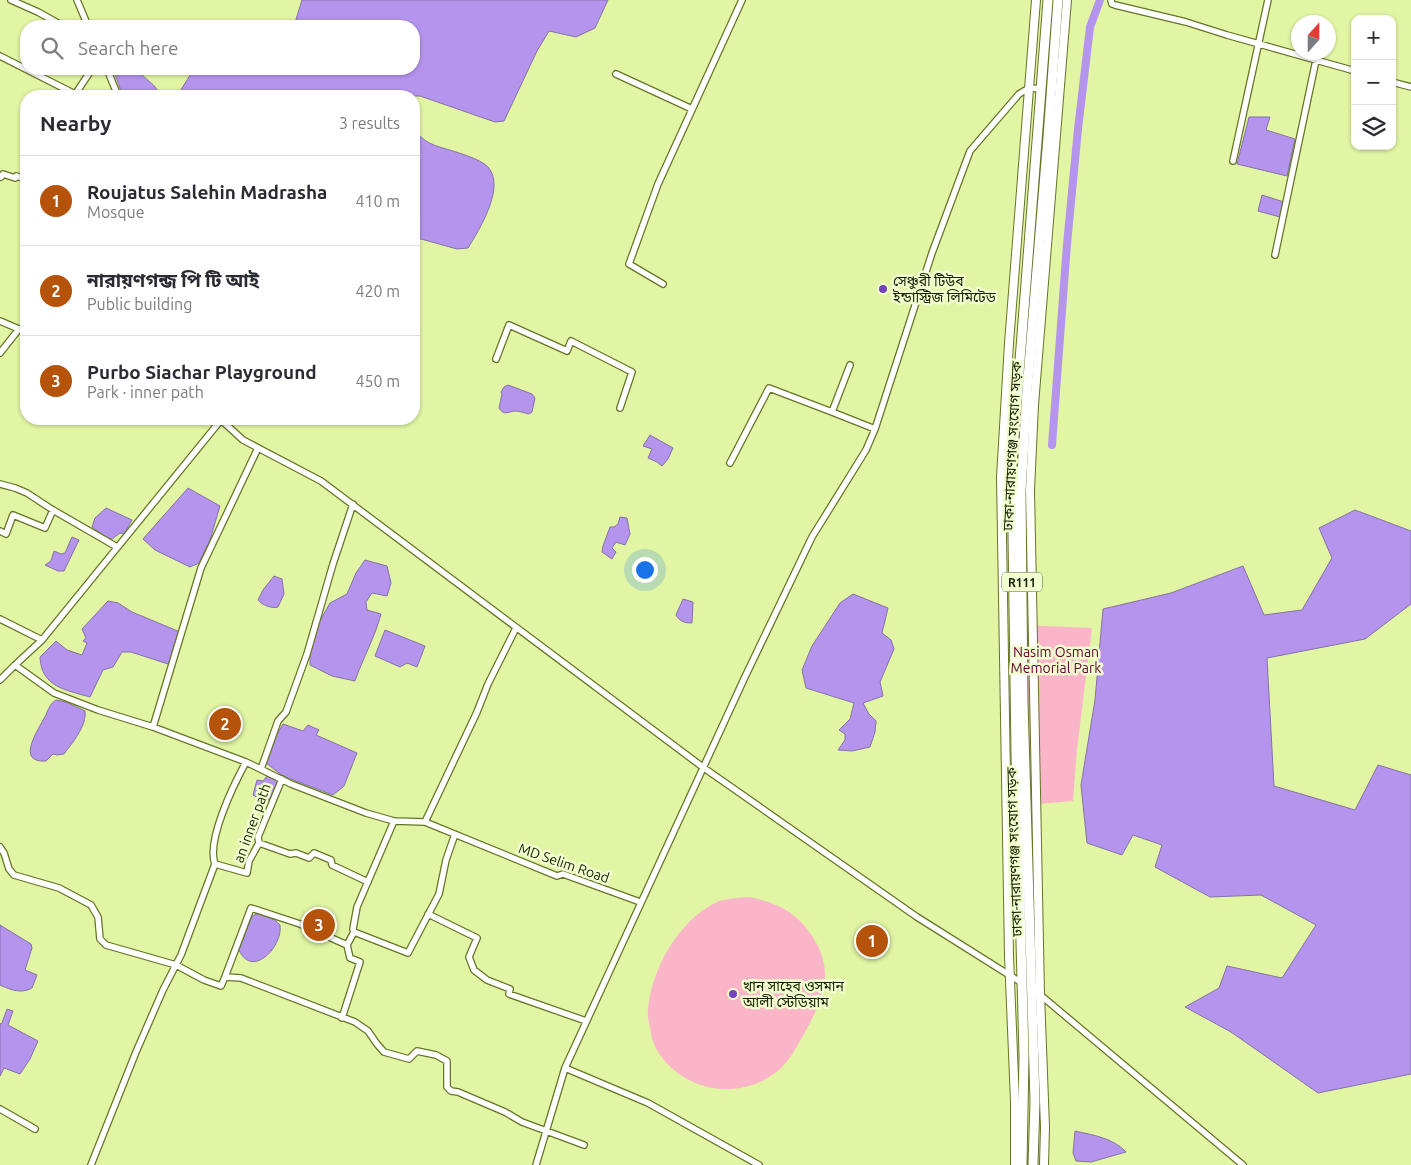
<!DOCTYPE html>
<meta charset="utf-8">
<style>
:root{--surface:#fff;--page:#f7f7f7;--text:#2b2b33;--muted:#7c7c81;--line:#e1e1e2;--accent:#b45309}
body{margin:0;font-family:Ubuntu,"Noto Sans Bengali",sans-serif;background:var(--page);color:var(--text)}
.controls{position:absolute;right:15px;top:15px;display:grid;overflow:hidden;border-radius:10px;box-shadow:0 1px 4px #0004}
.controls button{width:45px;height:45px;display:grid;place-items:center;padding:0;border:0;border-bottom:1px solid var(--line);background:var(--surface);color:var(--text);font:25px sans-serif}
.compass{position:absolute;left:1291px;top:15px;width:45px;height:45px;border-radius:50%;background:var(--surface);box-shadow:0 1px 4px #0004;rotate:21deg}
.you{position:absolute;left:644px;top:569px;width:18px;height:18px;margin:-12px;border:4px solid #fff;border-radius:50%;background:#1a73e8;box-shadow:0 0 0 8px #1a73e833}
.badge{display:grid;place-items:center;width:32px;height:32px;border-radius:50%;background:var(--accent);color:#fff;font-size:16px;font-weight:700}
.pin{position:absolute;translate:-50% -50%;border:2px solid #fff;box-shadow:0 1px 5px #0006}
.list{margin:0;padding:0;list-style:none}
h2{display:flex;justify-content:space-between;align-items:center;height:65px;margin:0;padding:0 20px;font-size:21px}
h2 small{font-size:16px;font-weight:400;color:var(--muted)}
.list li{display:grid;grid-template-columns:32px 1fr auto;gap:15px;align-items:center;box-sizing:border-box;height:90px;padding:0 20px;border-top:1px solid var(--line)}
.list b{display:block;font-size:19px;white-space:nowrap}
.list p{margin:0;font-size:16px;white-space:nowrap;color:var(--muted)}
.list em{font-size:16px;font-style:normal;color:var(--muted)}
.icon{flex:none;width:28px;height:28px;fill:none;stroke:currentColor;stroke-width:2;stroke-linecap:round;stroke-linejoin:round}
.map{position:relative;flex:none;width:1411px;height:1165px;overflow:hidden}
.search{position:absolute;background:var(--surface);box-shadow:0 1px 4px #0004;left:20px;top:20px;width:400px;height:55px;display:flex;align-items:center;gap:12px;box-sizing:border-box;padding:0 18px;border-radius:20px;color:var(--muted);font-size:19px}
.panel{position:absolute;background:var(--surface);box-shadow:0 1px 4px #0004;left:20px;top:90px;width:400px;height:335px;border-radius:20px}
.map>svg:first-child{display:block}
.green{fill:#fab5c9}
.water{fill:#b594ee;stroke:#8671a7}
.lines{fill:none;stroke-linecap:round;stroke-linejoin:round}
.canal{stroke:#b594ee;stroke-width:8}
.street-casing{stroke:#657526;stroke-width:8}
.secondary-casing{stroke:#657526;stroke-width:10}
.primary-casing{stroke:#657526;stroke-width:11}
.street{stroke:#fff;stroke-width:5.5}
.secondary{stroke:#fff;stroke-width:8}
.primary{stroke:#fff;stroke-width:9}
.poi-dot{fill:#7642ba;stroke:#f1fecf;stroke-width:2}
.labels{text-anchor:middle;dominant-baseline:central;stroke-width:5;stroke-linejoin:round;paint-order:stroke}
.shield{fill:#f1fecf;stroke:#59623e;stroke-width:1}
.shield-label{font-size:12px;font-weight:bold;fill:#181f00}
.poi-label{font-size:14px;fill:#181f00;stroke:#f1fecf;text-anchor:start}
.street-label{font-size:14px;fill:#181f00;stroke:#f1fecf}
.park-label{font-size:14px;fill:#620231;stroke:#f1fecf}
</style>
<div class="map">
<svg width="1411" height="1165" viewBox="0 0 1411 1165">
<rect width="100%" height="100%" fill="#e1f5a4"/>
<path class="green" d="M1023 625 1092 628 1077 749 1073 801 1027 805Z
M750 897C763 900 777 904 789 912 807 924 824 949 825 972 826 993 815 1014 805 1032 798 1045 790 1060 779 1070 753 1092 716 1095 687 1079 670 1069 654 1053 651 1033 650 1026 647 1018 648 1010 651 971 677 923 713 904 724 898 737 898 750 897Z
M311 911 333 923 328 936 305 926Z"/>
<path class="water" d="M302 0H608L595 28 576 37 549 31 537 51 504 121 495 122 420 96H177L194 69H414V26H294Z
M113 69H139C142 80 158 83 159 96H123Z
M1249 117H1270L1266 130 1295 139 1287 176 1237 164Z
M414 125C418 140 432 145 446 149 456 152 481 159 488 167 506 187 479 230 468 248L457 249 414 237Z
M1262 195 1284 202 1280 217 1258 211Z
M508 385 532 394 535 398 532 412 529 414C524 413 520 411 515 411 507 412 504 416 499 408L502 394 501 392 504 387Z
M650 435 673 448 668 459 662 466 657 462 648 458 652 449 643 446Z
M188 488 220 506 210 540 199 563 190 567 155 550 143 539Z
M106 508 132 520 124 534 120 533 112 539 107 538 92 527 95 518Z
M1355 510 1411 531V604L1365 639 1267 658 1274 786 1355 810 1378 765 1411 775V1074L1318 1093 1231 1032 1185 1007 1219 988 1227 966 1282 978 1316 925 1261 895 1210 897 1155 867 1162 845 1133 835 1122 855 1087 843 1081 785 1095 700 1103 609 1171 593 1243 566 1264 615 1302 610 1332 558 1319 528Z
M620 517 627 518 630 534 625 545 616 542 612 548 616 552 612 559 602 552 603 546 610 527H614L618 524Z
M72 537 79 540 64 571H58L45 565 51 561 54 551 61 554 65 553Z
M365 560 387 566 391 583 387 596 372 593 366 602 367 610 381 614C375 637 363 658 355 681L332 676 310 665V648L317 626 330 603 347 594 356 573Z
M274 576 282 579 284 594 278 607C272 609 262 605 258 600L263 590Z
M853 594 888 608 882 633 891 640 894 649 880 682 883 696 863 703 869 714 876 721 875 732 870 747 852 751 838 750 845 740V734L839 730 850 719 854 703 806 688 802 670 812 646 840 603Z
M683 599 693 602 692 623C685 623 680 622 676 615Z
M108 601 118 603 132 612 180 632 174 656 168 664 131 652H122L113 667 103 670 90 697C66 690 41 687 40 657L56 641 67 650 82 655 87 643 83 641 86 638 82 629Z
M385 630 425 646 417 667 407 663 400 667 375 656Z
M56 700 66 702 85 711C87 726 72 743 64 754L57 755 53 754 46 761C16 763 37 732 43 720 48 713 48 705 56 700Z
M283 724 303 731 308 725 319 730 316 735 357 753 344 786 333 795 283 776 266 763 277 734Z
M267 776 279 781 272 798 265 802 253 795 257 780 263 781Z
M256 914C266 914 273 918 280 925 283 947 252 979 239 950L252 916Z
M0 925 31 944 32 948 25 970 37 975 32 988C21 994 11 990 0 985Z
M7 1009 13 1011 8 1025 38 1041 30 1059 20 1074 4 1068 0 1076V1024L2 1023Z
M1075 1131C1093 1135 1113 1138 1126 1152L1091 1162 1076 1161 1073 1153Z"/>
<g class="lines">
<path class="canal" d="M1052 445 1067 244 1078 129 1090 27 1100 0"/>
<g class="street-casing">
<path id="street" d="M11 0 38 12 63 26
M77 0 88 26
M1111 0 1112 4 1115 5 1186 22 1227 35 1355 71
M0 56 75 94
M107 69 118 96
M616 74 692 109
M1392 82 1411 87
M74 96 92 69
M1233 161 1268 0
M0 176 1 177 3 174 15 178 16 176 26 179
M1275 255 1316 60
M663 284 629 264 658 184 742 0
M0 321 26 332
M0 353 19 329
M496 359 509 325 567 351 571 341 632 372 620 408
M832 412 875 429 932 253 970 151 1019 94 1029 88 1042 89
M220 419 243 440 321 481 704 768 917 917 1022 983
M730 463 769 388 832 412 850 365
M0 484 15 488 27 493 53 510 117 547
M0 531 6 534 13 515 45 528 53 510
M0 619 42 640
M15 665 42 640 221 420 218 419
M0 680 15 665 54 693 98 710 153 727 246 762 291 784 366 813 394 821 425 822 557 876 563 874 640 902
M153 727 201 568 258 448
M261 769 278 721 286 712 307 654 333 564 353 504
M425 822 477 712 488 684 516 628
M259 843 290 854 296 853 309 858 314 853 331 860 332 865 368 882
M0 847 4 853 9 869 14 875 59 888 91 905 98 917 100 939 106 945 176 965 204 980 221 986 225 977 241 978 355 1022 368 1031 377 1044 384 1052 409 1059 417 1051 436 1055 447 1061V1087L451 1091 458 1092 505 1112 522 1122 584 1145
M215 864 247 873 249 861 259 843 258 837 282 779
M428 914 477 938 469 957 474 970 487 980 510 989 509 994 586 1021
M354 932 408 953 439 894 446 860 455 834
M354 932 353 929 357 907 394 821
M347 945 354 932
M225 977 251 908 300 924 347 945 350 958 360 962 342 1018
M1038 993 1243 1165
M0 1109 35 1129
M91 1165 136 1052 163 990 181 955 215 864C206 841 234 784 246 762
M536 1165 565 1068
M759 1165 648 1103 565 1068 744 679 812 537 866 450 875 429"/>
</g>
<g class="secondary-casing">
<path id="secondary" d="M1015 1165V1102L1009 956 1001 477 1009 343 1036 0
M1044 1165 1045 1127 1040 994 1030 490 1034 405 1067 0"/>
</g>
<g class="primary-casing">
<path id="primary" d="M1022 1165 1024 1055 1016 754 1012 463 1048 0
M1033 1165 1035 1101 1023 702 1021 491 1027 390 1048 137 1058 0"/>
</g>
<use href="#street" class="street"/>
<use href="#secondary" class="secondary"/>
<use href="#primary" class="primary"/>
</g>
<g class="poi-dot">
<circle cx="883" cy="289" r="5"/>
<circle cx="733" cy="994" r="5"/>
</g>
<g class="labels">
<rect class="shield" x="1002" y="572.5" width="40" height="19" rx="4"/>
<g class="shield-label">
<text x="1022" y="582">R111</text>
</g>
<g class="poi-label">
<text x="893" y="281">সেঞ্চুরী টিউব<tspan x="893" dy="16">ইন্ডাস্ট্রিজ লিমিটেড</tspan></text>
<text x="743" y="986">খান সাহেব ওসমান<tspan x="743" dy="16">আলী স্টেডিয়াম</tspan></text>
</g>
<g class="street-label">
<text transform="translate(1012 446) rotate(-87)">ঢাকা-নারায়ণগঞ্জ সংযোগ সড়ক</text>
<text transform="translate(252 823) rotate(-70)">an inner path</text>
<text transform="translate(1014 852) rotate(-92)">ঢাকা-নারায়ণগঞ্জ সংযোগ সড়ক</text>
<text transform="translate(564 863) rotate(19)">MD Selim Road</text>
</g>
<g class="park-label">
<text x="1056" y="652">Nasim Osman<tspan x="1056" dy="16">Memorial Park</tspan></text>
</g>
</g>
</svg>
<div class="controls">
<button>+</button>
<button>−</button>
<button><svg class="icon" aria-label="layers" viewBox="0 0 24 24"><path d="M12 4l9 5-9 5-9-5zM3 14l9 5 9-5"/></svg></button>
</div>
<svg class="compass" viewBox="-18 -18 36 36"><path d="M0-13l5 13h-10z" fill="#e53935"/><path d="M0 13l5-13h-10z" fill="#7c7c81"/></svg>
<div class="you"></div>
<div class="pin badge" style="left:872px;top:941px">1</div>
<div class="pin badge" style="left:225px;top:724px">2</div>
<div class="pin badge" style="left:319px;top:925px">3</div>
<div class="search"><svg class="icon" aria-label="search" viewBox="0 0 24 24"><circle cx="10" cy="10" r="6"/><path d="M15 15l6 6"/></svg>Search here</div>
<section class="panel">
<h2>Nearby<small>3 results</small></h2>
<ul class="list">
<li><span class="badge">1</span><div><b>Roujatus Salehin Madrasha</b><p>Mosque</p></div><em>410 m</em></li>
<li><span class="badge">2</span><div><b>নারায়ণগন্জ পি টি আই</b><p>Public building</p></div><em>420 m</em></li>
<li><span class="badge">3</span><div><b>Purbo Siachar Playground</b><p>Park · inner path</p></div><em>450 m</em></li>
</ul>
</section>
</div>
